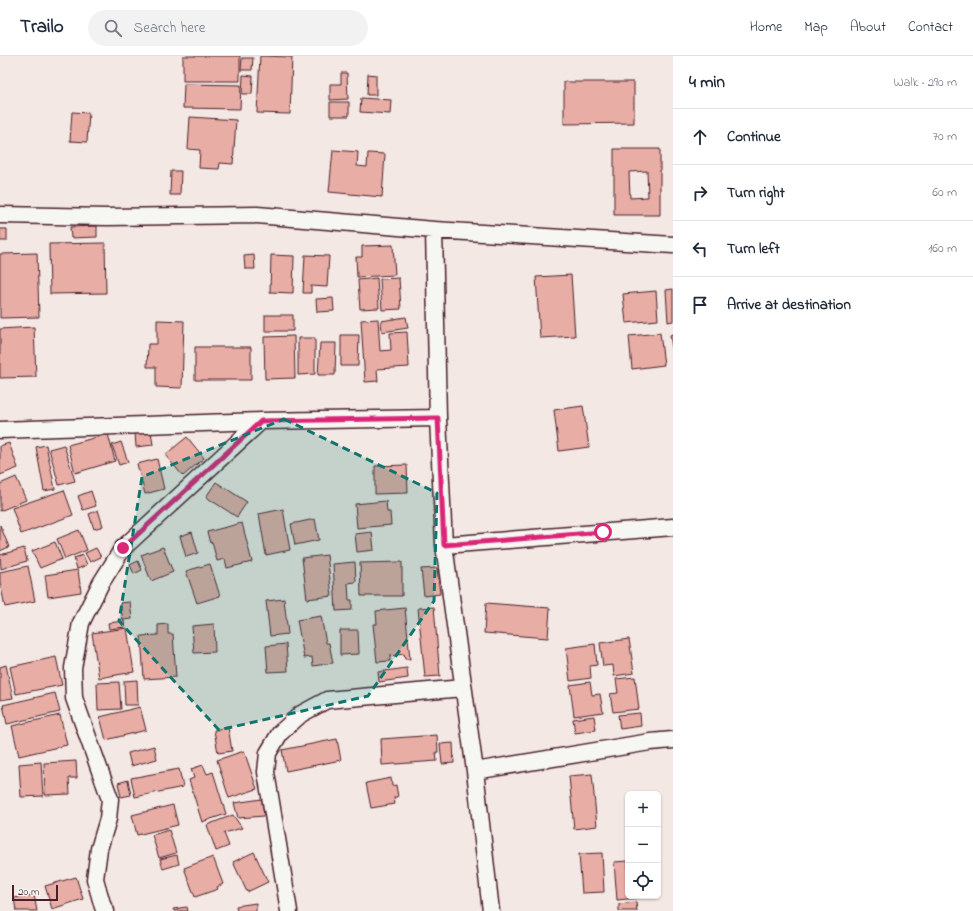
<!DOCTYPE html>
<meta charset="utf-8">
<style>
:root{--surface:#fff;--page:#f2f2f3;--text:#1f2937;--muted:#747a83;--line:#e0e1e3}
body{margin:0;font-family:"Indie Flower",sans-serif;background:var(--page);color:var(--text)}
.controls{position:absolute;right:12px;bottom:12px;display:grid;overflow:hidden;border-radius:6px;box-shadow:0 1px 3px #0004}
.controls button{width:36px;height:36px;display:grid;place-items:center;padding:0;border:0;border-bottom:1px solid var(--line);background:var(--surface);color:var(--text);font:20px sans-serif}
.scale{position:absolute;left:12px;bottom:10px;width:46px;box-sizing:border-box;padding-left:4px;border:2px solid #4a1f2b;border-top:0;font-size:11px;line-height:14px;white-space:nowrap;color:#4a1f2b;-webkit-text-stroke:3px #f6f6f2;paint-order:stroke}
.stop{position:absolute;width:12px;height:12px;margin:-9px;border:3px solid #db2777;border-radius:50%;background:#fff}
.stop.end{background:#db2777;border-color:#fff;box-shadow:0 1px 4px #0008}
.list{margin:0;padding:0;list-style:none}
h2{display:flex;justify-content:space-between;align-items:center;height:52px;margin:0;padding:0 16px;font-size:17px}
h2 small{font-size:13px;font-weight:400;color:var(--muted)}
.list li{display:grid;grid-template-columns:26px 1fr auto;gap:12px;align-items:center;box-sizing:border-box;height:56px;padding:0 16px;border-top:1px solid var(--line)}
.list b{display:block;font-size:15px;white-space:nowrap}
.list em{font-size:13px;font-style:normal;color:var(--muted)}
.icon{flex:none;width:22px;height:22px;fill:none;stroke:currentColor;stroke-width:2;stroke-linecap:round;stroke-linejoin:round}
.map{position:relative;flex:none;width:673px;height:855px;overflow:hidden}
header{display:flex;align-items:center;gap:24px;box-sizing:border-box;height:56px;padding:0 20px;background:var(--surface);border-bottom:1px solid var(--line)}
header strong{font-size:19px}
nav{display:flex;gap:22px;margin-inline-start:auto;font-size:14px}
.search{width:280px;height:36px;background:var(--page);display:flex;align-items:center;gap:10px;box-sizing:border-box;padding:0 14px;border-radius:22px;color:var(--muted);font-size:15px}
main{display:flex}
aside{flex:1;background:var(--surface)}
.map>svg:first-child{display:block}
.building{fill:#e8aea5;stroke:#4a1f2b;fill-rule:evenodd}
.lines{fill:none;stroke-linecap:round;stroke-linejoin:round}
.street-casing{stroke:#4a1f2b;stroke-width:19}
.street{stroke:#f6f6f2;stroke-width:16}
.route{stroke:#db2777;stroke-width:5}
.marked{fill:#0f766e;fill-opacity:0.2;stroke:#0f766e;stroke-width:3;stroke-dasharray:8 5;stroke-linejoin:round}
</style>
<header>
<strong>Trailo</strong>
<div class="search"><svg class="icon" aria-label="search" viewBox="0 0 24 24"><circle cx="10" cy="10" r="6"/><path d="M15 15l6 6"/></svg>Search here</div>
<nav><a>Home</a><a>Map</a><a>About</a><a>Contact</a></nav>
</header>
<main>
<div class="map">
<svg width="673" height="855" viewBox="0 0 673 855">
<rect width="100%" height="100%" fill="#f3e8e3"/>
<filter id="ink" filterUnits="userSpaceOnUse"><feTurbulence type="fractalNoise" baseFrequency=".025" numOctaves="2"/><feDisplacementMap in="SourceGraphic" scale="8" xChannelSelector="R" yChannelSelector="G"/><feConvolveMatrix kernelMatrix="1 2 1 2 8 2 1 2 1" color-interpolation-filters="sRGB"/></filter>
<g filter="url(#ink)">
<path class="building" d="M183 0H240V25H183Z
M260 0 292 1 290 58 257 57Z
M242 2H253L252 14H241Z
M341 17H347L348 43 330 44V28H341Z
M368 18 376 19V39H367Z
M243 19 253 20 252 38H242Z
M564 26H634V67L564 68Z
M184 28 241 29 240 53 183 52Z
M361 42 391 44 390 58 360 56Z
M330 46H349V60H330Z
M72 56 89 57 87 86 70 85Z
M190 61 236 64 233 108 220 107 219 113 199 112 200 94 188 93Z
M614 93H660V159H614ZM647 115 648 141 630 142 629 116Z
M333 94 358 96 357 110 367 111 368 97 385 98 382 141 329 136Z
M171 115H181L180 139H170Z
M97 170V181L71 182 70 171Z
M0 173H7V185H0Z
M105 187 106 237 50 238 49 188Z
M393 189 395 219 357 221 356 201H362V190Z
M37 197 39 261 0 262V198Z
M254 199 255 213H245L244 200Z
M271 199 294 200 293 237 270 236Z
M305 199 329 200 327 231 311 230V237H303Z
M571 219 575 280 540 282 536 221Z
M377 222 379 252 360 253 358 224Z
M399 222 401 253 382 254 380 223Z
M673 233V265L668 266 666 234Z
M656 235 658 264 626 267 623 238Z
M333 242 334 255 317 256 316 243Z
M265 259H293V275H265Z
M406 261 408 272 382 276 381 265Z
M378 263 380 295 391 294 390 277 407 276 409 311 377 313 378 325 365 326 361 264Z
M157 264 184 265 182 332 156 331V311H147L148 288H157Z
M34 271 36 321 0 322V273Z
M660 277 664 309 632 313 629 280Z
M673 278V298L670 279Z
M341 279H359L358 310H341Z
M294 280 295 322 265 323 264 281Z
M298 282H315V318L298 319Z
M320 287H336L335 319H318Z
M195 291H251V324H195Z
M583 350 589 391 559 395 554 354Z
M151 375 153 389 136 391 135 376Z
M108 378 115 405 75 417 68 389Z
M187 381 204 402 183 420 165 399Z
M121 386 128 406 119 409 112 389Z
M9 387 18 412 0 419V390Z
M46 389 55 433 44 435 36 391Z
M64 389 75 425 59 429 49 393Z
M157 403 164 433 145 438 137 408Z
M407 409 408 437 375 438V410Z
M16 421 26 444 0 455V428Z
M216 426 247 446 237 461 206 441Z
M64 434 73 459 21 478 12 452Z
M91 435 96 450 83 454 78 440Z
M386 445 387 456H390L391 469 357 472 355 448Z
M283 453 290 494 266 499 259 458Z
M98 454 103 470 94 473 89 458Z
M315 463 319 484 295 489 291 468Z
M242 467 252 506 227 512 225 503 217 505 212 486 210 487 207 476Z
M0 469 9 491 0 495Z
M79 474 87 494 65 503 57 483Z
M192 476 198 497 186 501 180 480Z
M372 476 374 494 357 496 355 478Z
M55 486 62 503 40 512 32 495Z
M163 491 173 516 151 525 141 499Z
M24 492 27 505 1 513 0 499Z
M96 492 101 501 90 506 85 497Z
M83 499 87 509 77 513 74 502Z
M327 499 332 540 307 543 302 502Z
M138 505 142 514 134 518 130 509Z
M355 506 356 526 348 527 349 544H352V554L336 555 333 508Z
M402 506V540H361L360 507Z
M210 508 220 540 197 547 186 515Z
M28 510 35 545 5 551 0 526V516Z
M437 512 440 538 424 540 421 513Z
M78 514 81 536 48 541 45 519Z
M284 543 288 578 270 580 266 545Z
M130 546 132 563 123 564 120 547Z
M486 547 550 552 548 582 484 577Z
M434 551 440 620 425 621 418 552Z
M405 552 410 603H405L404 598 390 600V605L377 606 373 568H377L376 555Z
M321 560 326 587H329L333 607 313 610 312 601 304 602 297 564Z
M124 565 125 571 109 573 108 567Z
M168 568V578H173L176 621 144 623 141 580 158 579V569Z
M214 568 215 596 194 597 192 570Z
M127 572 134 616 99 622 92 577Z
M340 574H358L359 598 340 599Z
M629 583 634 617 614 620 613 609 603 610 600 587Z
M286 588 288 615 268 616 266 590Z
M595 588 597 609 590 610 591 622 570 625 566 592Z
M56 601 62 629 16 638 10 611Z
M6 609 13 642 0 644V611Z
M407 612 408 622 379 626 378 616Z
M635 621 639 653 613 656 610 638 618 637 616 623Z
M137 624 138 649H125L124 625Z
M119 626 121 653 98 654 97 627Z
M590 626 592 639 600 638 603 656 574 660 570 629Z
M55 637 60 656 7 668 3 649Z
M140 651 146 674 106 684 100 661Z
M640 657 641 670 620 673 618 659Z
M60 659 67 689 19 700 12 670Z
M594 660 596 674 575 677 573 663Z
M228 671 232 695 218 697 214 674Z
M437 679 438 696H436L437 705 382 709 381 683Z
M337 683 341 704 286 715 282 694Z
M453 687 454 707 442 708 440 688Z
M154 690 157 703 131 710 128 697Z
M244 695 257 733 229 742 217 704Z
M76 705 77 722H69L70 738 45 739 44 707Z
M41 706 43 740 21 741 19 708Z
M203 709 207 718 213 716 226 758 202 766 189 724 194 722 191 713Z
M179 713 183 731 135 741 131 722Z
M592 718 597 770 574 773 569 720Z
M391 722 392 730 396 729 398 741H394L395 748 371 752 366 727Z
M128 724 131 739 121 741 118 727Z
M262 743 264 760 238 762 234 747Z
M173 749 178 769 137 779 132 759Z
M233 759 242 772 224 777 229 790 216 795 207 769Z
M169 774 176 797 159 802 152 779Z
M254 796 268 826 247 836 233 806Z
M602 797 604 836 582 837 579 798Z
M177 799 179 808 163 813 160 803Z
M213 801 223 828 217 831 218 833 195 841 184 812Z
M628 805V840H638V842L617 844 614 806Z
M76 821 83 843 52 853 45 830Z
M34 839 37 855H16L14 842Z
M636 846 637 855H619V848Z
M256 847V855H237L236 850Z
M187 851 188 855H174L173 853Z"/>
<g class="lines">
<g class="street-casing">
<path id="street" d="M0 159 107 161 257 159 434 174 673 189
M434 174 438 362 444 489 475 715 491 855
M0 374 261 365 438 362
M444 489 673 471
M475 715 650 686 673 684
M106 855 103 851 95 823 99 793 108 763 110 743 74 642 73 612 81 567 101 527 123 492 261 365
M289 855 266 716 268 697 280 677 301 658 327 644 463 632"/>
</g>
<use href="#street" class="street"/>
</g>
</g>
<g class="lines" filter="url(#ink)">
<path class="route" d="M123 492 261 365 438 362 444 489 603 476"/>
</g>
<path class="marked" d="M284 363 437 437 434 545 368 640 219 674 119 565 142 421Z"/>
</svg>
<div class="controls">
<button>+</button>
<button>−</button>
<button><svg class="icon" aria-label="locate" viewBox="0 0 24 24"><circle cx="12" cy="12" r="6"/><path d="M12 2v4M12 18v4M2 12h4M18 12h4"/></svg></button>
</div>
<div class="scale">20 m</div>
<div class="stop" style="left:603px;top:476px"></div>
<div class="stop end" style="left:123px;top:492px"></div>
</div>
<aside>
<h2>4 min<small>Walk · 290 m</small></h2>
<ul class="list">
<li><svg class="icon" aria-label="ahead" viewBox="0 0 24 24"><path d="M12 20V5M6 11l6-6 6 6"/></svg><div><b>Continue</b></div><em>70 m</em></li>
<li><svg class="icon" aria-label="right" viewBox="0 0 24 24"><path d="M7 20v-9h11M14 6l5 5-5 5"/></svg><div><b>Turn right</b></div><em>60 m</em></li>
<li><svg class="icon" aria-label="left" viewBox="0 0 24 24"><path d="M17 20v-9H6M10 6l-5 5 5 5"/></svg><div><b>Turn left</b></div><em>160 m</em></li>
<li><svg class="icon" aria-label="arrive" viewBox="0 0 24 24"><path d="M6 21V4h12l-3 4 3 4H6"/></svg><div><b>Arrive at destination</b></div></li>
</ul>
</aside>
</main>
